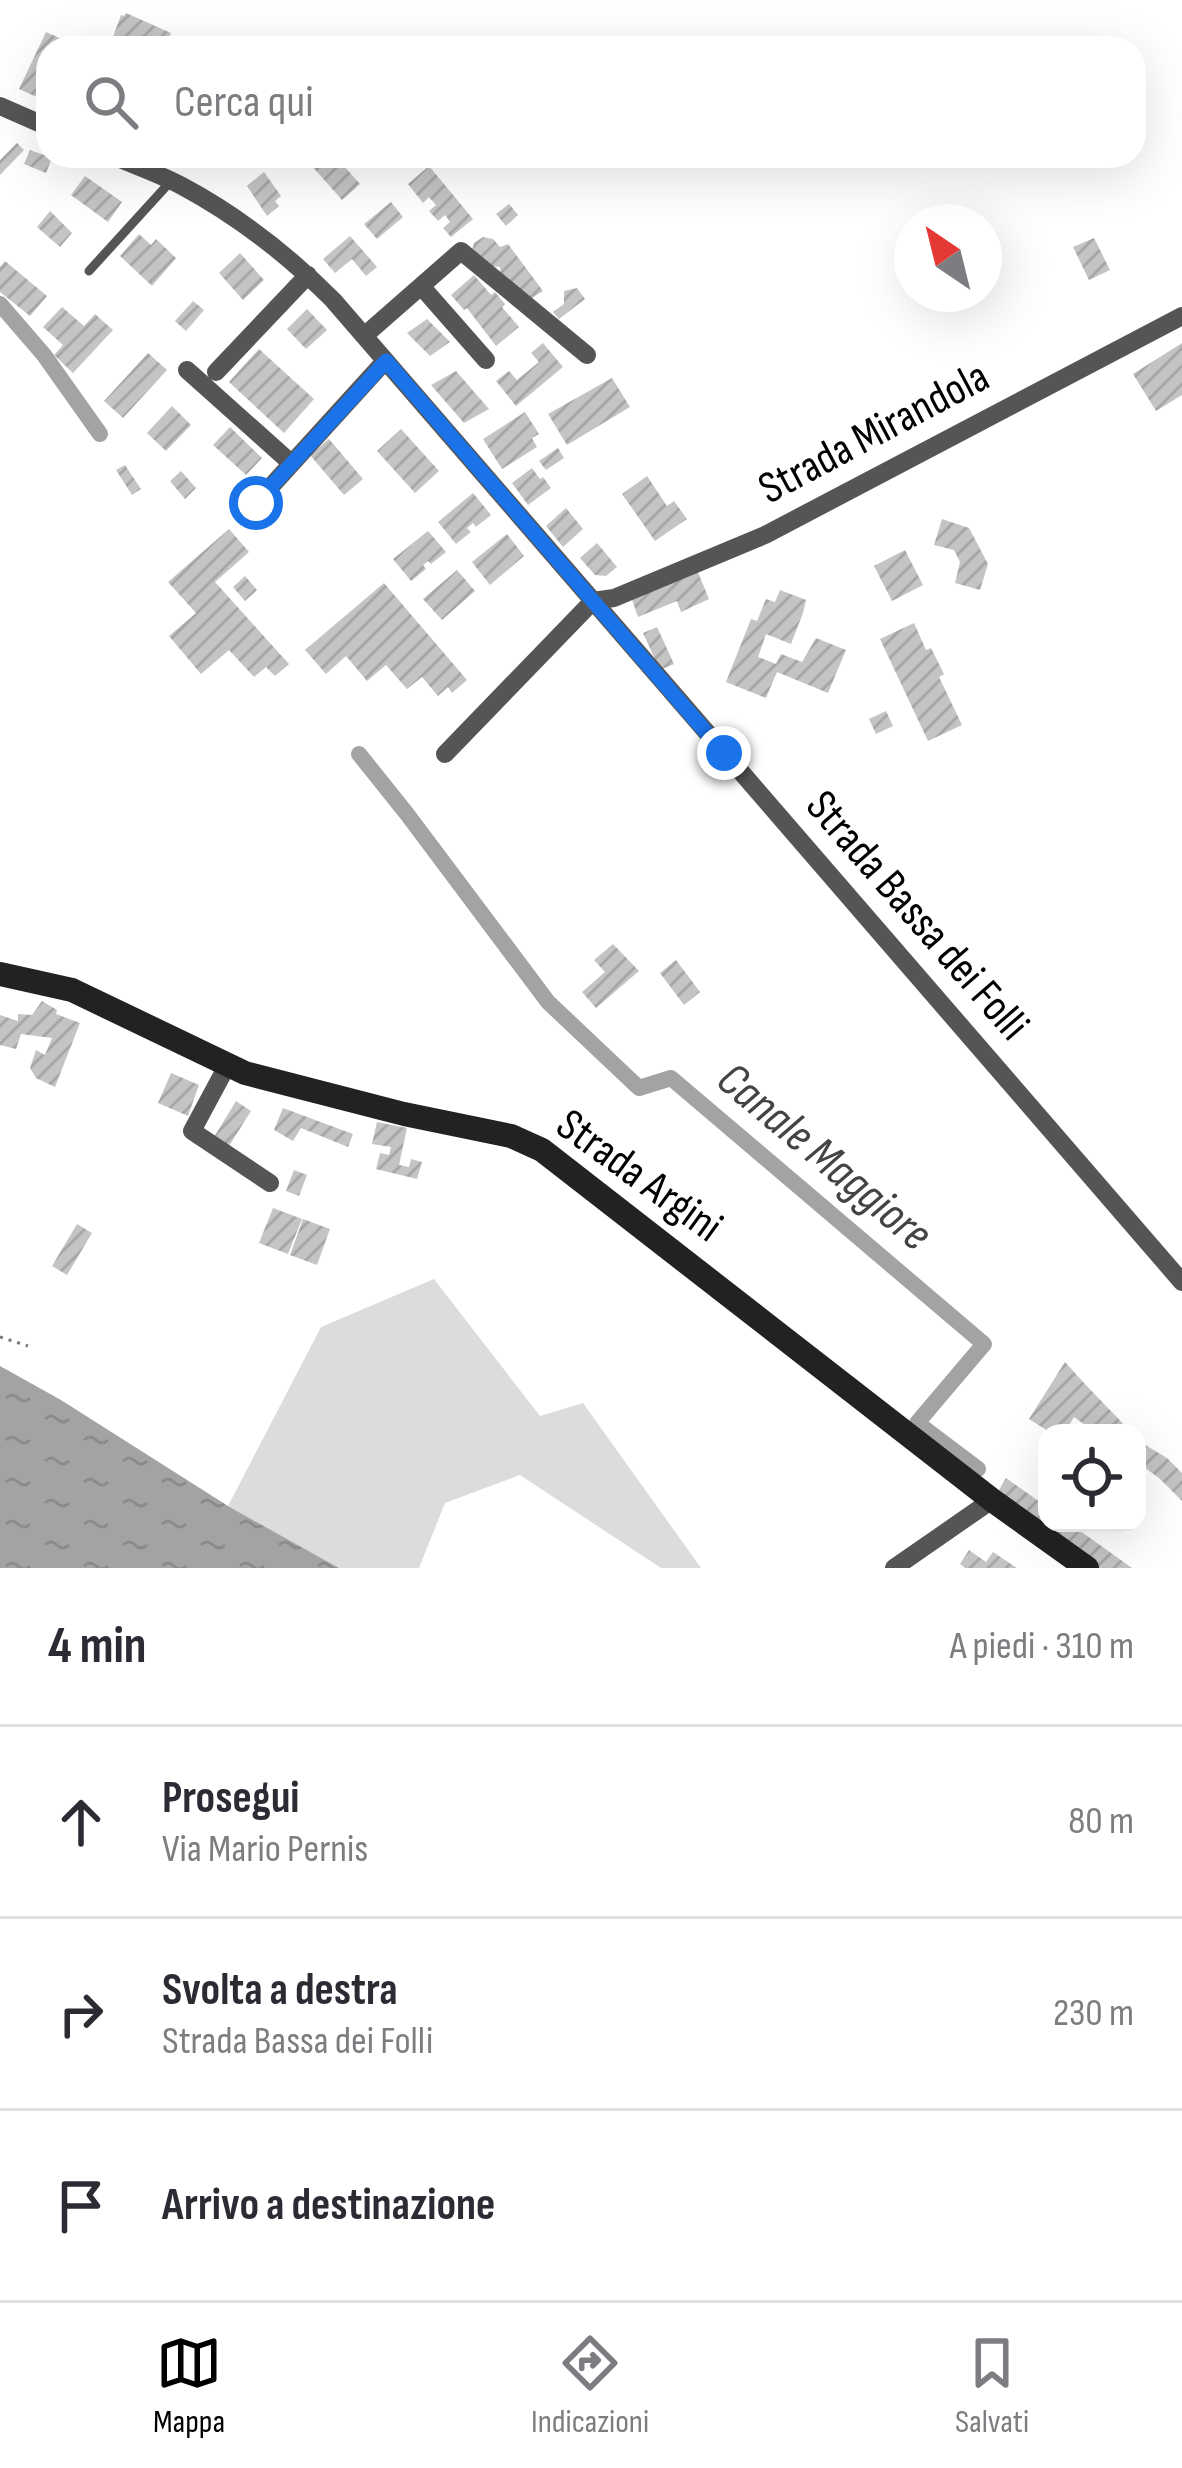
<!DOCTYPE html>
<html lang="it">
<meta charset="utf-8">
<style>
:root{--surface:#fff;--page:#f7f7f7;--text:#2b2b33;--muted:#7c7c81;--line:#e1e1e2;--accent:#000}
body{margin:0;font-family:"Sofia Sans Condensed",sans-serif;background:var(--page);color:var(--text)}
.controls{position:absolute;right:36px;bottom:36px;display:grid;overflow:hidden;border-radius:24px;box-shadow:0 12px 48px #0002}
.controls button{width:108px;height:108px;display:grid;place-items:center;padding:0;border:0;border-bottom:3px solid var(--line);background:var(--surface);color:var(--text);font:60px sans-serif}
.compass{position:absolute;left:894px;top:204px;width:108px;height:108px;border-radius:50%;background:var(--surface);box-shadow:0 12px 48px #0002;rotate:325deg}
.stop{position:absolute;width:36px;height:36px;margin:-27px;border:9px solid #1a73e8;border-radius:50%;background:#fff}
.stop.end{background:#1a73e8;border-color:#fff;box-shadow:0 3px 12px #0008}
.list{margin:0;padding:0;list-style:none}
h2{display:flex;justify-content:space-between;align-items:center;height:156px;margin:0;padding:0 48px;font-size:51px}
h2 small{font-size:39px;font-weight:400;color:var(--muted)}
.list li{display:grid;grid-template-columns:78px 1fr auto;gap:36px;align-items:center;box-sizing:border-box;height:192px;padding:0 48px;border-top:3px solid var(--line)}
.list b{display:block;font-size:45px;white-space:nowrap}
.list p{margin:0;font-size:39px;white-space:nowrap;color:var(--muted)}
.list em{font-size:39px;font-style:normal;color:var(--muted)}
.icon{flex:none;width:66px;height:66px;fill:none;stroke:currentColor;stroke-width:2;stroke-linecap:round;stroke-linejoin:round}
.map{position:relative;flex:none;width:1182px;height:1568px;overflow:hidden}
.search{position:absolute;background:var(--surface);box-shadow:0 12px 48px #0002;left:36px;right:36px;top:36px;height:132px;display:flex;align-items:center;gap:30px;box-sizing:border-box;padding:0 42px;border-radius:36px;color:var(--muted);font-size:45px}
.sheet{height:732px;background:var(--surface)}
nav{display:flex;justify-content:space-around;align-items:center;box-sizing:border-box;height:168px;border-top:3px solid var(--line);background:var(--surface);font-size:33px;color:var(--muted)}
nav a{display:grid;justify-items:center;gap:6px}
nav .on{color:var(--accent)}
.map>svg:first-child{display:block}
.green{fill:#dcdcdc}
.water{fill:url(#water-ripples)}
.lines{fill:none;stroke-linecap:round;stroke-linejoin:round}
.canal{stroke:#a3a3a3;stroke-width:16}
.building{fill:url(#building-hatch)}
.path{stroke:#777;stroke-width:3;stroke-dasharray:3 6;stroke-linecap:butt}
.service{stroke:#555;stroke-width:9}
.minor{stroke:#555;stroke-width:18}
.secondary{stroke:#222;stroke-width:24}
.route{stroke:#1a73e8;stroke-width:15}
.labels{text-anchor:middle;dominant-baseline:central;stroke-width:9;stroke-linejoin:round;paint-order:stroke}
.street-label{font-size:45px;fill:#000;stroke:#fff}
.water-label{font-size:48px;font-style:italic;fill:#444;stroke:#fff}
</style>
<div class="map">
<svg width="1182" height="1568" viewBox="0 0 1182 1568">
<defs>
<pattern id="water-ripples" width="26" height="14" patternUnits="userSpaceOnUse" patternTransform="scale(3)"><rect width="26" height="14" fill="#a3a3a3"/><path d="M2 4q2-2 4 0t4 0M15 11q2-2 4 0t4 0" fill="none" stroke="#8b8b8b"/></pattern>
<pattern id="building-hatch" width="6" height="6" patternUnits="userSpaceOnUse" patternTransform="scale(3)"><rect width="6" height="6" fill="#c4c4c4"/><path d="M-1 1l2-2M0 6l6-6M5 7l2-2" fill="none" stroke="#a7a7a7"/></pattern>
</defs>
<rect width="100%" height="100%" fill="#fff"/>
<path class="green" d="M434 1279 540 1416 583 1403 701 1568H661L520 1475 445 1503 419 1568H339L228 1506 321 1327Z"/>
<path class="water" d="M0 1366 61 1400 228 1506 339 1568H0Z"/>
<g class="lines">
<path class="canal" d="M0 304 44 355 100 434
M359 754 407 814 548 1002 639 1088 671 1078 984 1344 917 1423 978 1469"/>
</g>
<path class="building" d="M126 13 171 33 166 48H117L110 45 121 15 124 16Z
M46 32 82 48H48V102L19 89Z
M17 143 24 150 0 175V160Z
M30 150 52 158 46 173 24 164Z
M303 156H335L360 184 342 200Z
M429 166 473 219 451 237 443 228 450 222 445 215 438 221 429 211 436 205 429 197 423 203 408 184Z
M264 172 281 196 275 201 279 206 267 216 247 186Z
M85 176 122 202 108 222 71 195Z
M391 202 403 217 377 239 364 224Z
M509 204 518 215 506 226 496 214Z
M50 211 72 233 60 247 37 227Z
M139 234 151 245 156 239 176 258 152 286 120 256Z
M350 236 377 267 366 276 352 259 335 273 323 259Z
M483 237 493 239 500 247 508 244 543 291 527 301 501 278 500 267 488 266 472 250 474 243Z
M1094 238 1110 270 1089 280 1073 247Z
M240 253 264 280 243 300 219 273Z
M5 261 47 296 30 316 0 292V267Z
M474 275 491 295 495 292 505 304 502 307 519 327 496 346 467 308 464 310 451 295Z
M577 288 585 299 559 319 553 312 564 304V291Z
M193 301 204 310 186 331 175 321Z
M62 307 84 326 95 314 113 330 73 373 54 355 63 345 43 327Z
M307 309 327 330 306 349 287 329Z
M427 319 450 342 430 356 407 333Z
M543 343 563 367 516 406 496 381 509 371 517 380 539 362 531 353Z
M1182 343V395L1156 411 1133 374Z
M259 349 314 399 284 433 229 382Z
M148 353 167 370 123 418 104 401Z
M456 371 489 409 464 423 431 385Z
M612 378 630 407 567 445 548 414Z
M172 406 191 425 166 451 147 433Z
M525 412 539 434 532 438 537 447 502 469 483 439Z
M230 427 262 458 246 475 213 445Z
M401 429 439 471 415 493 377 451Z
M329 439 363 479 344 495 310 455Z
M558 448 564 458 546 470 539 461Z
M125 465 141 489 132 495 116 470Z
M532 468 540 479 543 477 551 488 528 505 512 483Z
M181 471 196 488 185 499 170 481Z
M647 476 667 506 674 501 687 519 655 541 622 494Z
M473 493 491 515 476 527 473 523 467 528 471 532 456 544 438 522Z
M566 508 583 529 563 547 546 526Z
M942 519 969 528 988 564 980 590 955 583 960 562 954 550 934 545Z
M229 529 249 552 215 582 289 664 275 676 266 667 254 677 229 650 201 674 169 636 196 613 168 582Z
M428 531 446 552 431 564 428 561 423 565 426 569 411 581 393 559Z
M507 534 524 556 490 585 472 562Z
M597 543 617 567 606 576 595 575 580 558Z
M905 550 923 585 892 601 874 566Z
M457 570 475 591 442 620 423 599Z
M697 570 709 599 681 612 677 601 638 617 631 597Z
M245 576 257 590 245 601 233 587Z
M384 583 467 680 452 693 448 687 438 696 422 677 407 689 386 665 367 681 346 656 326 674 305 650Z
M780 590 806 600 803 613 791 644 766 634 758 657 776 664 781 654 802 662 816 638 846 650 828 693 777 672 766 698 726 682 751 619 757 621 766 599 775 602Z
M914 623 926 650 931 648 944 674 939 677 962 725 928 741 880 639Z
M657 627 674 664 660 670 643 633Z
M886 711 893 726 876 734 869 719Z
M613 944 639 971 596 1008 582 992 605 972 594 960Z
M676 960 700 992 684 1005 660 973Z
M42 1001 57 1010 56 1014 80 1023 55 1087 36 1078 30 1068 36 1050 45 1055 52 1038 21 1034 16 1049 0 1045V1015L18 1021V1014L32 1015Z
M171 1073 199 1085 188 1116 158 1103Z
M236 1101 251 1111 229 1146 214 1137Z
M283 1108 353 1134 348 1147 301 1128 293 1141 274 1130Z
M377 1122 407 1128 399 1165 409 1167 411 1159 422 1162 417 1179 376 1169 380 1153 389 1155 391 1147 372 1144Z
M294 1170 307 1175 299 1196 286 1191Z
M273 1208 302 1219 288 1254 259 1243Z
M303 1219 330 1229 317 1265 290 1255Z
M77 1224 92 1233 67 1275 52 1266Z
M1065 1362 1084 1383 1132 1433H1096L1074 1417 1064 1433H1051L1029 1419Z
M1137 1440 1167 1458 1182 1473V1501L1159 1478 1137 1462Z
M1006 1478 1047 1507V1523H1069L1132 1568H1097L996 1495Z
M969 1550 986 1562 993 1552 1017 1568H965L960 1564Z"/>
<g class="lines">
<path class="path" d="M0 1337 28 1346"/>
<path class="service" d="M89 271 171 181"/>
<path class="minor" d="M0 106 48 127
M113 156C136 166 160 174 182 186 238 216 289 256 333 300L1182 1282
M421 286 486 360
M364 336 461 251 587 355
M187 370 291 463
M216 372 308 275
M256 503 385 361
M445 754 593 601 614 598 765 535 1182 316
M228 1064 192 1131 270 1183
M894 1568 992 1500"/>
<path class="secondary" d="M0 974 72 990 245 1073 404 1114 511 1136 542 1150 992 1500 1087 1568"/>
</g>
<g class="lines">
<path class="route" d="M256 503 386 361 724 753"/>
</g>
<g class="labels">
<g class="street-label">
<text transform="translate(874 433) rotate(-28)">Strada Mirandola</text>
<text transform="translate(917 916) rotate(49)">Strada Bassa dei Folli</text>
<text transform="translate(639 1176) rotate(36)">Strada Argini</text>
</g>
<g class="water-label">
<text transform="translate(824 1157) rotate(40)">Canale Maggiore</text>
</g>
</g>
</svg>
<div class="controls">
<button><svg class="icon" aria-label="locate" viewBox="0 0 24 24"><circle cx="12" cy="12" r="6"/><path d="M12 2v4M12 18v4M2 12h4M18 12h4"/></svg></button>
</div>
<svg class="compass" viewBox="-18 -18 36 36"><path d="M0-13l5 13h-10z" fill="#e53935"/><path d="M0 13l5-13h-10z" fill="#7c7c81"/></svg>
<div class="stop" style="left:256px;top:503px"></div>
<div class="stop end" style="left:724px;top:753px"></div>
<div class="search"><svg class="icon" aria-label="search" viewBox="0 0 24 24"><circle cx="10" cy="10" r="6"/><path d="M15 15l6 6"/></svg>Cerca qui</div>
</div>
<section class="sheet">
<h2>4 min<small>A piedi · 310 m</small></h2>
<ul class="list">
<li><svg class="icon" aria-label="ahead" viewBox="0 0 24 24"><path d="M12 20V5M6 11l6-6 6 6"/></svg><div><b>Prosegui</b><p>Via Mario Pernis</p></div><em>80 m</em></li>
<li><svg class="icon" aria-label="right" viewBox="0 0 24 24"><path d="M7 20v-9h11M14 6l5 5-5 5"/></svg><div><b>Svolta a destra</b><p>Strada Bassa dei Folli</p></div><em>230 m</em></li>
<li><svg class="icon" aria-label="arrive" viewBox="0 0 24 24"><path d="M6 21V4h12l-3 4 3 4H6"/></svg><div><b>Arrivo a destinazione</b></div></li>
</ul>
</section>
<nav>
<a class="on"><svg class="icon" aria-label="map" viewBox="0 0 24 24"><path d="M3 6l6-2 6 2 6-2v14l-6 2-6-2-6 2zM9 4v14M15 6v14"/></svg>Mappa</a>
<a><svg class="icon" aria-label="directions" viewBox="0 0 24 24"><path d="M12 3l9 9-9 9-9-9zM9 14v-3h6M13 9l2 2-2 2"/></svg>Indicazioni</a>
<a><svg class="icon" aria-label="saved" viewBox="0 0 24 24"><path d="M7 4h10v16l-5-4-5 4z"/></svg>Salvati</a>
</nav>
